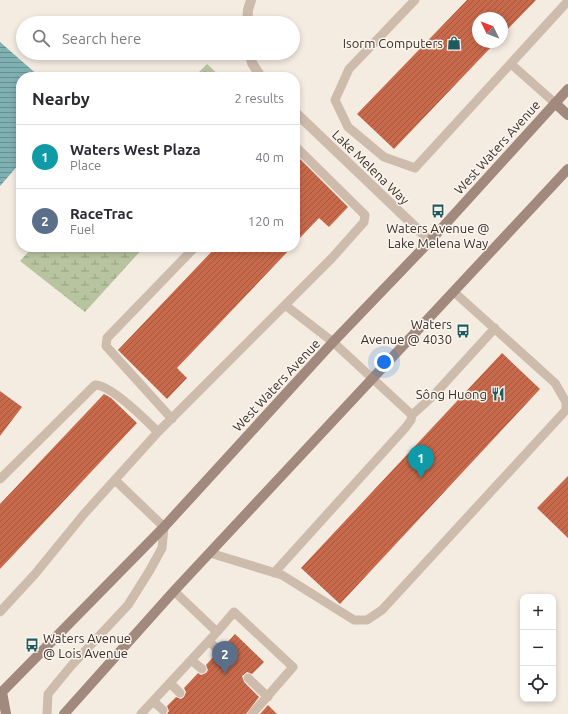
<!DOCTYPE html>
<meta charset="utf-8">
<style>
:root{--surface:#fff;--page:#f7f7f7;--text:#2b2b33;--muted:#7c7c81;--line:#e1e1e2;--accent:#111827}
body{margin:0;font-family:Ubuntu,sans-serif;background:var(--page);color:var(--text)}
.controls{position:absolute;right:12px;bottom:12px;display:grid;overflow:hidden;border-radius:8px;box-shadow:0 2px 6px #0003}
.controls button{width:36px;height:36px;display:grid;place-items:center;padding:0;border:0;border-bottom:1px solid var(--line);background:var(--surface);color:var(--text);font:20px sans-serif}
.compass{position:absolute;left:472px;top:12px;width:36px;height:36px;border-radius:50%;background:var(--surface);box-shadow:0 2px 6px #0003;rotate:313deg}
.you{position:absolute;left:384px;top:362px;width:14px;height:14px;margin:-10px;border:3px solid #fff;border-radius:50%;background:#1a73e8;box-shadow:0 0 0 6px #1a73e833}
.badge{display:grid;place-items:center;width:26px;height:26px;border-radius:50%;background:var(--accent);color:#fff;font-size:13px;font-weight:700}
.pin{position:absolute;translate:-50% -33px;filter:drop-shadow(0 1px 2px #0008)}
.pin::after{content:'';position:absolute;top:21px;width:14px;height:12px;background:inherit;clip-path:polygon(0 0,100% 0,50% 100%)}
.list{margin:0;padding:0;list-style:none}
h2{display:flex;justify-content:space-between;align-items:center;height:52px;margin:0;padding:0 16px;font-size:17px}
h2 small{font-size:13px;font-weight:400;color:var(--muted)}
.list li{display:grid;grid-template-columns:26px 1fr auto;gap:12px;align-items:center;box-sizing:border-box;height:64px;padding:0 16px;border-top:1px solid var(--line)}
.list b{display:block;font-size:15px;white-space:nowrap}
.list p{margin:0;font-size:13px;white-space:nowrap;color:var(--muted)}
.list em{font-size:13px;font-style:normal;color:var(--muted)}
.icon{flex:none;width:22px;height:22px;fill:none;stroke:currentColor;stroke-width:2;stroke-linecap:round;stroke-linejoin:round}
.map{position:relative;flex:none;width:568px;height:714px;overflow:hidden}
.search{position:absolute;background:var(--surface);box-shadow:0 2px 6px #0003;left:16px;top:16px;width:284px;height:44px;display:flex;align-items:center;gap:10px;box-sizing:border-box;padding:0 14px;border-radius:22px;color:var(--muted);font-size:15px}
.panel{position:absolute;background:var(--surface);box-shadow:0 2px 6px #0003;left:16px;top:72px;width:284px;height:180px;border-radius:16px}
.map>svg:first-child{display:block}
.wetland{fill:url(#wetland-marsh)}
.water{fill:url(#water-rules)}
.building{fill:url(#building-hatch)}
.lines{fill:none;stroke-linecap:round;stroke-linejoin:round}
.lane{stroke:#cdbbac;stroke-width:9}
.street{stroke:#cdbbac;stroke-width:10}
.secondary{stroke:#a18a7d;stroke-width:10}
.labels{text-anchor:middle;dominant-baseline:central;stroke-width:3;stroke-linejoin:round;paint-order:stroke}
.poi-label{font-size:13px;fill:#3b302b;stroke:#fbf5ee;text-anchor:end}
.street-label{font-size:13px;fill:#3b302b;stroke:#fbf5ee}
</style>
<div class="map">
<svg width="568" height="714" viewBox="0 0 568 714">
<defs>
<pattern id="wetland-marsh" width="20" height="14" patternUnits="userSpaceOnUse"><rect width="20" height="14" fill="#b8c4a0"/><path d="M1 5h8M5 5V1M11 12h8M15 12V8" fill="none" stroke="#97a083"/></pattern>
<pattern id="water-rules" width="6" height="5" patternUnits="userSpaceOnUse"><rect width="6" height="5" fill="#7fb0b2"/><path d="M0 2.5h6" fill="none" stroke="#699091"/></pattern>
<pattern id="building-hatch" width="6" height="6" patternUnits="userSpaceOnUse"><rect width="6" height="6" fill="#c8694b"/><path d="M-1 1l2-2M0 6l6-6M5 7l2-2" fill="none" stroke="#a4573f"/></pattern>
</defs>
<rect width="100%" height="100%" fill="#f4ebe1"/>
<path class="wetland" d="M207 64 221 77H194Z
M33 247H144L85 312 20 261Z"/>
<path class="water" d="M0 42 40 77H21V162L0 186Z"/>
<path class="building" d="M467 0H536L502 35V18H478V42H496L394 149 357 114Z
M295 154 348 207 329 227 319 218 295 243Z
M216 247H292L177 368 187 378 167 399 118 350Z
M502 353 540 389 340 604 301 568Z
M0 391 22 407 0 436Z
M104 394 111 398 137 423 0 569V504Z
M568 476V538L537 508Z
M235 634 264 662 252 674 247 672 242 676 244 682 259 697 246 714H167L169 711 167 706 176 697 181 699 184 697 186 692 184 688 198 673 201 675 206 673 208 670 206 665 215 655 220 657 223 655 225 650 223 647Z
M268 705 277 714H260Z"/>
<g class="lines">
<path class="lane" d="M415 0 349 69 335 100 348 127 384 157 415 168 568 1
M511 64 555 103
M285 305 333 342 412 415
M172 419 106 346 107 338 195 247
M158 432 332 258 364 222 365 215 295 146
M0 479 95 385C110 384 147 421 158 432L84 514 35 574 0 612
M210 553 282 575 354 620H367L382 610 566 410V402L555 383 454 292
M274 573 406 427 411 420 412 415 433 396 495 328
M217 632 234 612 293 667 252 714
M209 641 219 651
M191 660 202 669
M248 678 268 697
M170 683 180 693
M153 701 163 710
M47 714 48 694 71 666 128 605 150 570 162 548 164 527 115 480
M141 714 217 632 174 591"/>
<path class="street" d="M247 23 248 10 251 0
M250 53 252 63 261 77
M295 112 430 241"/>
<path class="secondary" d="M555 103 568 115
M2 692 6 714
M0 694 164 527 333 342 430 241 568 89
M64 714 174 591 568 169"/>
</g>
<defs>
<g id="shop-bare" transform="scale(1.08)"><path d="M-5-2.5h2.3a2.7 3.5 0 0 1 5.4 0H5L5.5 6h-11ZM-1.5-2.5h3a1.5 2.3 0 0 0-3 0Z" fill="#1f5a5e" stroke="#fbf5ee" stroke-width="2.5" paint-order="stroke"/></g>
<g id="bus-bare" transform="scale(1.08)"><path d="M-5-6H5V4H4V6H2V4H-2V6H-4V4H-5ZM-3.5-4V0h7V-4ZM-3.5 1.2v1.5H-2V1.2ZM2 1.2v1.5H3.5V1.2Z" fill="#1f5a5e" stroke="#fbf5ee" stroke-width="2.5" paint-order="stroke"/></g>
<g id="restaurant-bare" transform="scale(1.08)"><path d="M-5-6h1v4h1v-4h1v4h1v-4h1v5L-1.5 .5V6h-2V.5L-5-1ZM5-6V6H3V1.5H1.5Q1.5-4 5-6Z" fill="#1f5a5e" stroke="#fbf5ee" stroke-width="2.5" paint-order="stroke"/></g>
</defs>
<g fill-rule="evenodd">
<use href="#shop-bare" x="454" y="43"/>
<use href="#bus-bare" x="438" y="211"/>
<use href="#bus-bare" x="463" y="331"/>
<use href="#restaurant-bare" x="498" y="394"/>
<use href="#bus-bare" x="32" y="645"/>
</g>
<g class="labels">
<g class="poi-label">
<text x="443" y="43">Isorm Computers</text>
<text x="438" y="228" text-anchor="middle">Waters Avenue @<tspan x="438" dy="15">Lake Melena Way</tspan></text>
<text x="452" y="324">Waters<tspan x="452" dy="15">Avenue @ 4030</tspan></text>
<text x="487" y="394">Sông Huong</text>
<text x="43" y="638" text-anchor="start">Waters Avenue<tspan x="43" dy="15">@ Lois Avenue</tspan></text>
</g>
<g class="street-label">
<text transform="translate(497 147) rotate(-48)">West Waters Avenue</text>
<text transform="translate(371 167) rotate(44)">Lake Melena Way</text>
<text transform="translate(276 385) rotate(-47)">West Waters Avenue</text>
</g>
</g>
</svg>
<div class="controls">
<button>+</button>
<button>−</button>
<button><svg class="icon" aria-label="locate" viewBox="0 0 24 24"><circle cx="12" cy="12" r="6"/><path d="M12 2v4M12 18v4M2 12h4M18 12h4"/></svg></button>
</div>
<svg class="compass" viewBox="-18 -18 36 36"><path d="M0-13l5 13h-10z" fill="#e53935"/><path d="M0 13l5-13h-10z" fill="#7c7c81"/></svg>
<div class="you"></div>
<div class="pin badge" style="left:421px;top:478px;background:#0f9aa8">1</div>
<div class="pin badge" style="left:225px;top:674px;background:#5c6f8a">2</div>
<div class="search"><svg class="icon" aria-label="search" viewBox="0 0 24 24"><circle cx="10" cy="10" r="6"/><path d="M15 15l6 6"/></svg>Search here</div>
<section class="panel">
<h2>Nearby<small>2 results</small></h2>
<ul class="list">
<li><span class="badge" style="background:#0f9aa8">1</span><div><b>Waters West Plaza</b><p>Place</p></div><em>40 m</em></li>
<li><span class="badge" style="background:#5c6f8a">2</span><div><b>RaceTrac</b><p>Fuel</p></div><em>120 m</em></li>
</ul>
</section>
</div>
